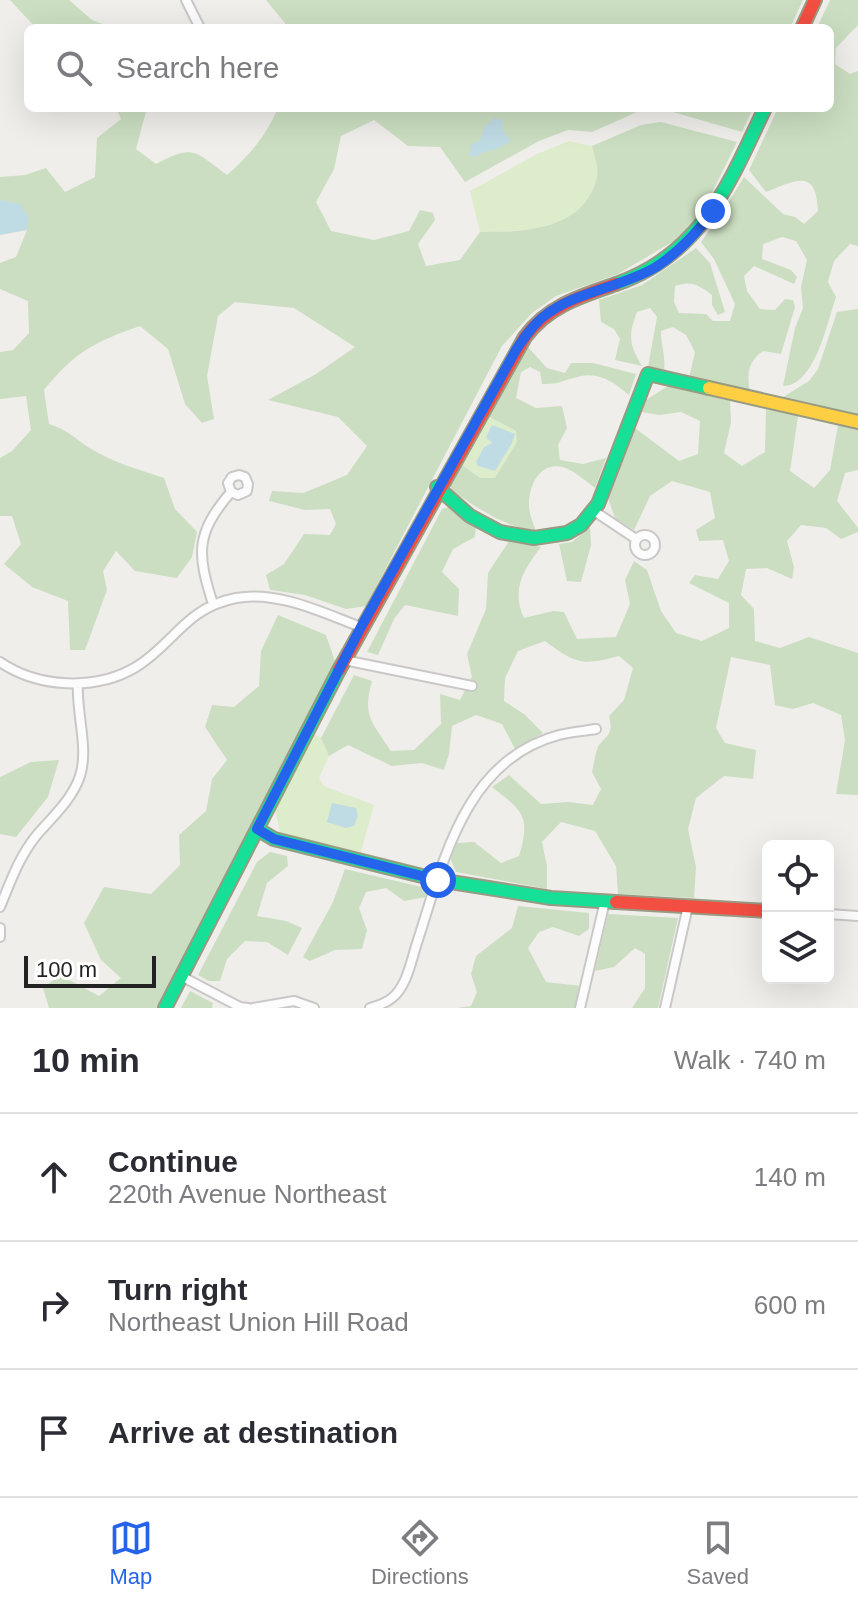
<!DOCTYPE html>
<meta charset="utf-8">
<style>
:root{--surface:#fff;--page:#f2f2f3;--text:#2b2b33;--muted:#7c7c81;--line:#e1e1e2;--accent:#2563eb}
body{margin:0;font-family:Helvetica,sans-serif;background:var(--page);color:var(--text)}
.controls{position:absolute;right:24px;bottom:24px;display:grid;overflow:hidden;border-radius:12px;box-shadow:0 8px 32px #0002}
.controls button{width:72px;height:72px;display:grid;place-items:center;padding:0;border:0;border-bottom:2px solid var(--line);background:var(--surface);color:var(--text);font:40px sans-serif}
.scale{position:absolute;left:24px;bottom:20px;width:132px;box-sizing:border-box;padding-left:8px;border:4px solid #222;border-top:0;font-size:22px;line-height:28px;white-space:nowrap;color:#222;-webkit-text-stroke:6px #fff;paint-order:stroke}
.stop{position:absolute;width:24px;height:24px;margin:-18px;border:6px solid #2563eb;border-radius:50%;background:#fff}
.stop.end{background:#2563eb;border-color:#fff;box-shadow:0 2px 8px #0008}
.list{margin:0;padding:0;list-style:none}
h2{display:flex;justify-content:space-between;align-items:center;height:104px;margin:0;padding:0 32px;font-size:34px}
h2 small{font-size:26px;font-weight:400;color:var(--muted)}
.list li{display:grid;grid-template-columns:52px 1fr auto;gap:24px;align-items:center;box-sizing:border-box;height:128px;padding:0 32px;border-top:2px solid var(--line)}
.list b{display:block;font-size:30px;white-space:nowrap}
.list p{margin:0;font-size:26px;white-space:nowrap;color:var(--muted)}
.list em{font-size:26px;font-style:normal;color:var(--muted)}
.icon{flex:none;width:44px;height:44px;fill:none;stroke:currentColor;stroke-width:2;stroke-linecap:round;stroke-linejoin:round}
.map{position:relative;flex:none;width:858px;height:1008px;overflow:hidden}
.search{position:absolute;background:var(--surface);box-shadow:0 8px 32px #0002;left:24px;right:24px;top:24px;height:88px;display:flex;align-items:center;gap:20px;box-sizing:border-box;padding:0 28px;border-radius:12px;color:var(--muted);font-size:30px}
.sheet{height:488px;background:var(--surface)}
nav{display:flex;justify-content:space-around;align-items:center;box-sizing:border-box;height:112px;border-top:2px solid var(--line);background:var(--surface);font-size:22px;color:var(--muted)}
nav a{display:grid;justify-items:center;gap:4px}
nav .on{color:var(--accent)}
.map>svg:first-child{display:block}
.grass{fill:#ddeccb}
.forest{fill:#cbdec1}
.water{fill:#bfdbe3}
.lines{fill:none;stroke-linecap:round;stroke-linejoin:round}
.street-casing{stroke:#c9c8c7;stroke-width:12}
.fast-casing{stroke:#999a82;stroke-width:16}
.slow-casing{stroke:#999a82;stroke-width:16}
.jam-casing{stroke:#999a82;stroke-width:16}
.street{stroke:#fdfcfc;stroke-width:8}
.fast{stroke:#16e098;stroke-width:12}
.slow{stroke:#ffcf43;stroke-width:12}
.jam{stroke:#f24e42;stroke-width:12}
.route{stroke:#2563eb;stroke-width:10}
</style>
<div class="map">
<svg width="858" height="1008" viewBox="0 0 858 1008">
<rect width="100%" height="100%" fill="#f0eeeb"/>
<path class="grass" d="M569 141 592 146C594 155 599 168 597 177 585 230 524 232 480 232L470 191 537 154Z
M484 414 517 431V442L495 479 480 478 458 462Z
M314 734 321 738 329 756 319 778 324 786 374 805 361 852 280 833 275 809Z"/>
<path class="forest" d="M10 0H69L92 20 113 28H36Z
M266 0H803L790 28H289Z
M830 0H858V25L836 48 835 64 850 74 858 71V246L850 244 834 261 828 282 836 297C827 323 815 386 783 386L795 328 803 308 801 287 807 260 796 241 782 237 763 244 762 259 791 270 797 277 794 284 754 266 744 276 747 291 760 309 775 310 785 299 793 300 795 307 781 354 763 351C747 363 747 374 750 393L689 378 695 352 686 335 673 327 661 331C661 345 666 358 664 371L648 367 657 317 650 308 637 312C628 336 629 344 642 366L615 360 620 339 614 329 601 322 599 300 642 285 696 248 710 263 725 312 718 315 712 305V295C699 285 691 280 675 286L674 302 679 313 706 314 713 321H730L735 304 714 259 701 242 720 216 744 177 783 214 795 217 804 224 818 211C816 167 795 181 766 192L749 170 778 108H830V28H817Z
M116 108H147L136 149 156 164C194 144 194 151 227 175 250 155 266 136 278 108H656L637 112 592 132 568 130 539 141 465 182 440 147 408 146 374 120 341 136 334 169 316 202 331 231 374 240 409 231 420 210 433 213 435 220 418 244 426 266 460 260 480 232C525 232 585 230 597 177 599 168 594 155 592 146L641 125 661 122 737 142 707 203 679 238 618 274 556 296 532 313 502 346 366 606 346 609 305 595 270 590 266 575 284 564 304 534 330 535 336 524 330 509 305 510 269 501 272 491 303 493 347 475 367 446 338 417 268 400 316 374 355 347 294 308 235 302 218 316 207 376 214 419 202 423 185 404 168 349 140 326C94 342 75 352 44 390L49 424C69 430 76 440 93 450 115 463 140 470 164 478L175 509 197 532 192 557 177 578 135 571 116 551 103 571 107 590 85 650H70L68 601 32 587 4 564 21 544 12 516H0V458L12 451 31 430 26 396 0 399V352L13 350 29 333 28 301 0 289V263L16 257 27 230 20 205 0 200V177L25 175 46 168 65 192 95 177 97 138 121 119Z
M659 108H753L742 132Z
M858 309V417L782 401 783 397 809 381 818 369 837 312Z
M527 346 547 368 565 373 571 363H593L636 374 629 395C615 383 600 372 581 376 566 379 559 385 542 384L540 372 530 367 521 372 516 398 536 408 562 406 567 428 558 445 560 460 583 464 606 458 595 488C587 482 578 474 568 469 542 458 529 483 529 505 529 514 533 523 536 531 504 527 478 508 452 491L449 480 458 462 480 478H495L517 442 516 431 484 414 519 354Z
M668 386 730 401 731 422 724 453 742 466 765 452 766 409 798 416 790 471 814 488 830 470 838 425 858 429V470L845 473 837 501 858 528V532L841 539 826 528 801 525 787 541 794 567 792 579 767 568 746 569 741 595 754 609 755 641 780 648 809 637 858 653V795L836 794 845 740 841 715 813 703 793 709 775 705 770 665 731 657 716 728 725 743 756 750 753 779 724 776 696 798 688 829 696 867 694 898 618 894 616 866 595 831 561 822 542 842 547 866V889L456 872 450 858 457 843 474 842 501 863 519 856C531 816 523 811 492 787L509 775 541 804 568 802 593 805 601 789 592 772C594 765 595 752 599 745 609 733 613 734 609 716L624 700 633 668 619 656C582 666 576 664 545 641L518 651 505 678 504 701 524 714 543 733 515 749 502 724 476 715 452 726 449 754 444 770 422 763 392 766 348 745 329 756 321 738 354 675 372 681C362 716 372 722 391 751L414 750 441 724 440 694 460 700 472 677 467 654 486 609 488 573 509 541 541 547C523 570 511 590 524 618L553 611 564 612 577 639 616 637 630 604 625 580 634 561 647 570 661 611 676 633 702 641 729 628V603L689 583 695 575 718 579 729 561 723 540 699 541 696 530 715 518 710 492 672 481 650 496 634 530 615 518 608 498 635 428 679 461 698 454 700 421 681 412 659 415 642 412 646 400Z
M449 507 476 524 475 537 453 549 442 572 459 589 458 616 405 605 394 619 378 655 367 652 442 509Z
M590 527 591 545 581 582 567 581 559 544 572 542Z
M278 615 326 635 336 664 157 1008H49L43 988 60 975 99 996 121 978 101 960 84 923 104 887 151 894 180 865 179 835 206 811 212 779 227 760 205 727 212 705 234 707 259 686 261 651Z
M59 760 48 797 16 837 0 834V777L31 762Z
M270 852 287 856 288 866 267 883 257 916 286 921 302 928 288 955 267 942 245 941 227 959 220 981H209L198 975 257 862Z
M345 869 430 889 426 897 404 901 386 888 366 892 359 908 367 930 362 949 335 950 310 961 303 957 333 902Z
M518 906 589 913V929L579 936 553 927 539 932 528 948 546 982 581 986 576 1008H457L471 1006 477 992 471 974 476 956 512 928Z
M608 914 678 918 658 1008H632L645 988V954L635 948 614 967 595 971Z
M190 991 213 1003 212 1008H181Z"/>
<path class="water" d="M494 118 502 120 504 132 511 140C499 152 488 148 475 157L469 155 471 145 480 140 484 127Z
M0 200 20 204 29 218 27 230 0 235Z
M492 425 515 434 512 443 495 471 478 466 476 462 484 447 492 443 486 437Z
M332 803 356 808 358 815 354 826 346 828 327 822Z"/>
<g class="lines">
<g class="street-casing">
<path id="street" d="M186 0 200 28
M594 511 636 539
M635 545a10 10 0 1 1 20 0a10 10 0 1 1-20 0Z
M213 604C197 554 195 534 231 492L238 495 247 491 248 484 245 477 239 475 232 477 228 483 231 492
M344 660 472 686
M0 662C38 688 96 691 136 667 174 644 185 608 236 598 277 590 323 613 361 627
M0 907C10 883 19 857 36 836 52 817 72 800 80 776 89 748 76 713 78 684
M828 914 858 916
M0 928V937
M181 976 240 1007 248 1008
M253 1008 294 1001 314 1008
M370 1008C377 1006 386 1003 392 998 407 986 411 961 417 943 443 863 464 760 559 735 571 732 584 731 596 729
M580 1008 605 901
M665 1008 688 906"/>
</g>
<g class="fast-casing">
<path id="fast" d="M616 284C702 254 729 184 765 108
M437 487 470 516 500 532 534 538 567 533 581 525 598 504 648 374 709 388
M257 829 274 839 438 880 551 898 616 902
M165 1008 339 670"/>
</g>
<g class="slow-casing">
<path id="slow" d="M709 388 858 422"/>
</g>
<g class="jam-casing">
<path id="jam" d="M802 28 815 0
M339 670 525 337C548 306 581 296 616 284
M616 902 768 911"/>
</g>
<use href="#street" class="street"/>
<use href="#fast" class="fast"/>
<use href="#slow" class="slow"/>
<use href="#jam" class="jam"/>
</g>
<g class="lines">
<path class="route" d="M438 880 274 839 257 829 361 627 516 350C524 338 532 326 543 317 575 291 621 288 656 267 679 252 697 233 713 211"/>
</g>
</svg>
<div class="controls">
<button><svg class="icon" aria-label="locate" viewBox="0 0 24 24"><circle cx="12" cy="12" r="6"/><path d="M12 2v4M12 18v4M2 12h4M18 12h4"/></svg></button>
<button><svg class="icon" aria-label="layers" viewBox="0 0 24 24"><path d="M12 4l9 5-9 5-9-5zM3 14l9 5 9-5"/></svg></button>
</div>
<div class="scale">100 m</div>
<div class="stop" style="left:438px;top:880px"></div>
<div class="stop end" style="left:713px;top:211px"></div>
<div class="search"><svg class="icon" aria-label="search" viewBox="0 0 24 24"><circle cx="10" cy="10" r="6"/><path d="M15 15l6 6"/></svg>Search here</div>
</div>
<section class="sheet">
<h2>10 min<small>Walk · 740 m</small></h2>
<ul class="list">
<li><svg class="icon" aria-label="ahead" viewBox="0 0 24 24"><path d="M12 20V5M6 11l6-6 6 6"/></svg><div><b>Continue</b><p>220th Avenue Northeast</p></div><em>140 m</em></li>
<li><svg class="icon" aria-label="right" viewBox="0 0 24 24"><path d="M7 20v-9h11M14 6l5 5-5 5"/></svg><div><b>Turn right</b><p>Northeast Union Hill Road</p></div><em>600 m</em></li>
<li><svg class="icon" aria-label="arrive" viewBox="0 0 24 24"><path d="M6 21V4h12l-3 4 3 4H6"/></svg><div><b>Arrive at destination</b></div></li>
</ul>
</section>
<nav>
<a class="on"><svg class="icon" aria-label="map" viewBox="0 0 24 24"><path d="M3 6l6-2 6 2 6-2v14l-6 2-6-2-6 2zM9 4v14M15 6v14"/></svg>Map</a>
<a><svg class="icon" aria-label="directions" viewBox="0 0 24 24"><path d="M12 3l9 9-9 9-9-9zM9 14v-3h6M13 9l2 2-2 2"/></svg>Directions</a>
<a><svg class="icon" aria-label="saved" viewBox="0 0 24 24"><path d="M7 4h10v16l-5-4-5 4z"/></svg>Saved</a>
</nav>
